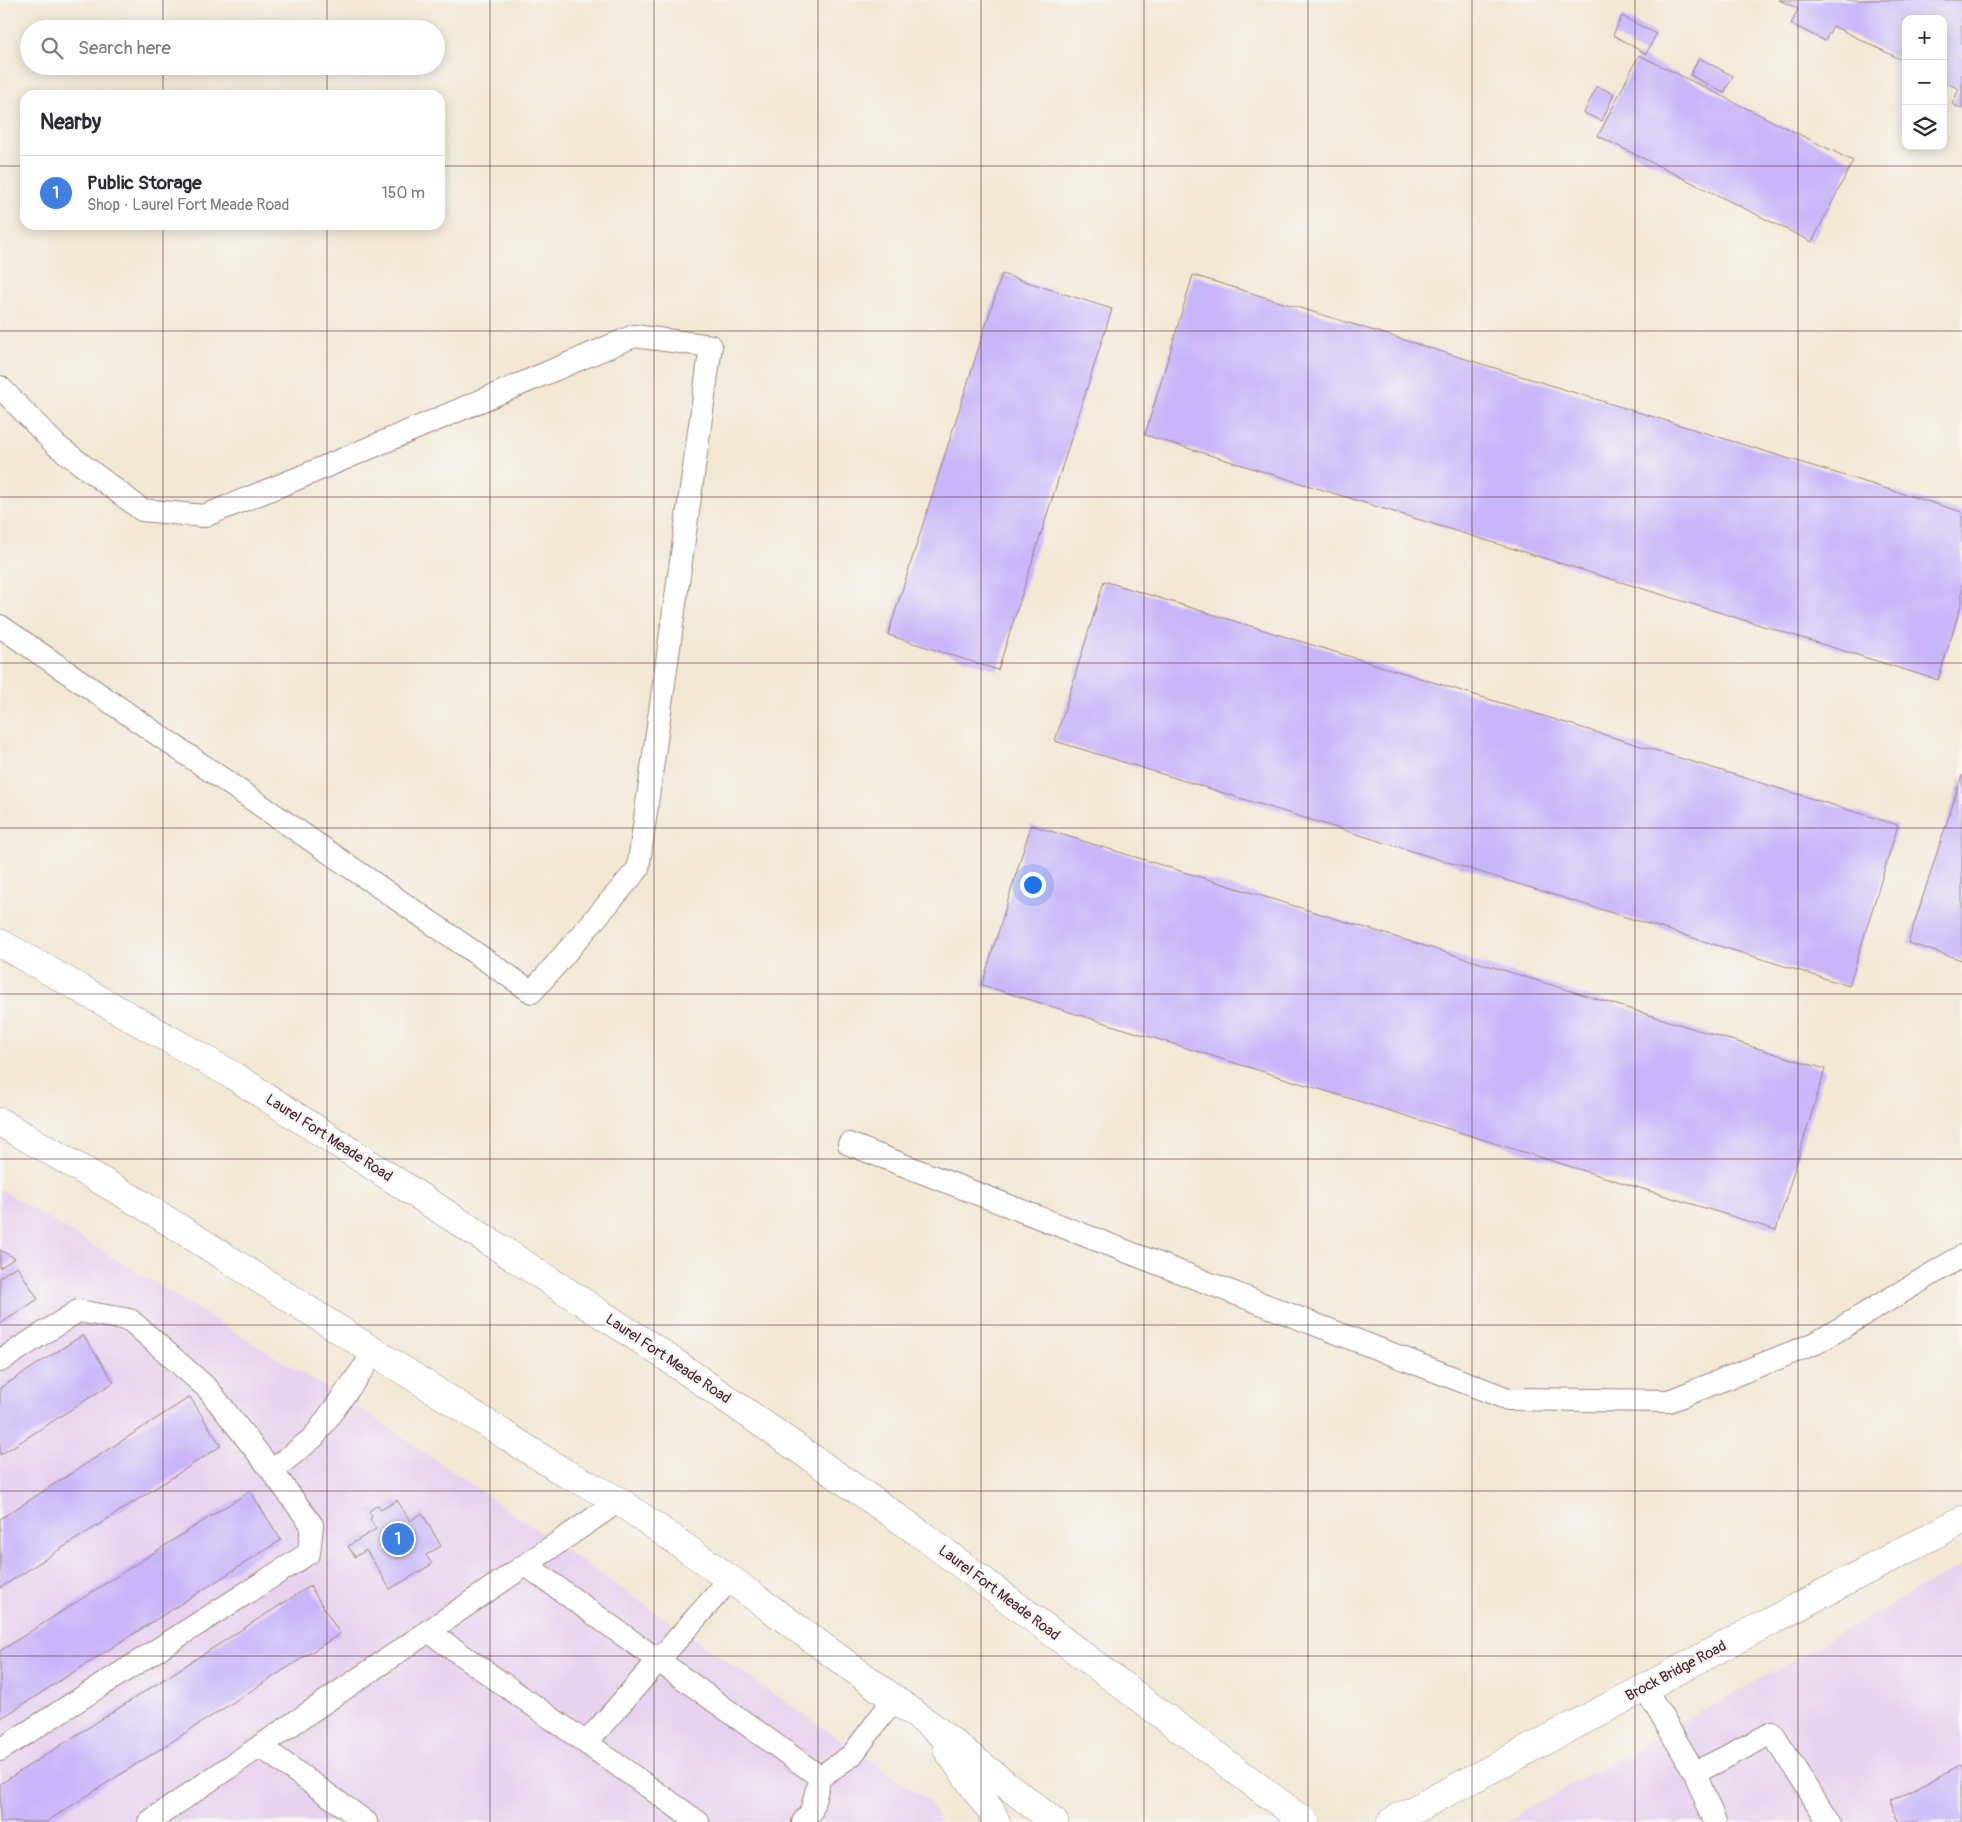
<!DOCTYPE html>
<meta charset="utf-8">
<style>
:root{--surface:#fff;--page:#f7f7f7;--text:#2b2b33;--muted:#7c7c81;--line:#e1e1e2;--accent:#d1495b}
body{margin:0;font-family:Pangolin,sans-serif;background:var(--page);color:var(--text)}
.controls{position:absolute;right:15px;top:15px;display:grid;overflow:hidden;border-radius:10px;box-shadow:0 2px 12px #0003}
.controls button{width:45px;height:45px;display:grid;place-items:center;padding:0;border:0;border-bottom:1px solid var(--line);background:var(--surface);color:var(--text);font:25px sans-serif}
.you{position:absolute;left:1032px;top:884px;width:18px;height:18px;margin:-12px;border:4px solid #fff;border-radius:50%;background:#1a73e8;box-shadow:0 0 0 8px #1a73e833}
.badge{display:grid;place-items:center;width:32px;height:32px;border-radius:50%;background:var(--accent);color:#fff;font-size:16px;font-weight:700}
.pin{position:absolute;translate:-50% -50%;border:2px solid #fff;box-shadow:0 1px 5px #0006}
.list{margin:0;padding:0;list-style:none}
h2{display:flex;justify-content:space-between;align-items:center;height:65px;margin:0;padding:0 20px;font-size:21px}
h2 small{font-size:16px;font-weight:400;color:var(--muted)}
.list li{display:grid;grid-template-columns:32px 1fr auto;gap:15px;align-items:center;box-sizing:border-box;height:75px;padding:0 20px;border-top:1px solid var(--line)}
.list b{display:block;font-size:19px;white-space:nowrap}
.list p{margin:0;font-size:16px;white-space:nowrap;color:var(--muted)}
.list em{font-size:16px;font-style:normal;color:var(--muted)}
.icon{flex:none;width:28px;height:28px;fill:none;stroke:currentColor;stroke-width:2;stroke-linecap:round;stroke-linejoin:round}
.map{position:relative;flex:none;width:1962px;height:1822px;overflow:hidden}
.search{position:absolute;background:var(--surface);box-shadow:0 2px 12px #0003;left:20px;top:20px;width:425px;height:55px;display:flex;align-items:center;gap:12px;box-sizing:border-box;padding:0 18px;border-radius:28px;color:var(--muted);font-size:19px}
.panel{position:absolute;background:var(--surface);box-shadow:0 2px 12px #0003;left:20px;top:90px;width:425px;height:140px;border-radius:15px}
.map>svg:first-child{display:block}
.built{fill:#e7d2ef}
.building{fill:#c8b6fa}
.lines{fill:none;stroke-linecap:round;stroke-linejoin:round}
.lane-casing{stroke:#9e8480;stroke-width:24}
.secondary-casing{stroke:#9e8480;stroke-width:29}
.primary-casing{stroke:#9e8480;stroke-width:29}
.lane{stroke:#fff;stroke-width:22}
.secondary{stroke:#fff;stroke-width:28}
.primary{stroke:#fff;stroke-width:28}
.grid{fill:none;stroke:#4a1f2b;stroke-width:1;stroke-opacity:0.55}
.labels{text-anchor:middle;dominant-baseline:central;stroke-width:4.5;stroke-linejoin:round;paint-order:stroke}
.street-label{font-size:15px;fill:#4a1f2b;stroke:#f6f6f2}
</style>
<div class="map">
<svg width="1962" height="1822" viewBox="0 0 1962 1822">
<rect width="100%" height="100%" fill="#f6f6f2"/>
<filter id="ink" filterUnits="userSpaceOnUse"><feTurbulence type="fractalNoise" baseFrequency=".02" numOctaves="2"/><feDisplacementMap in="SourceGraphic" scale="10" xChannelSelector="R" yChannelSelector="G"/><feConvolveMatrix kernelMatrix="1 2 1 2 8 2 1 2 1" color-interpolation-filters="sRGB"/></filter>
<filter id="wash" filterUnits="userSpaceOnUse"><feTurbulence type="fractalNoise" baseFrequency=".0096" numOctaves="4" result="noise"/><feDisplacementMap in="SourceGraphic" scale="20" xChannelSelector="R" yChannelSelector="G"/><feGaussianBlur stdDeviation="1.12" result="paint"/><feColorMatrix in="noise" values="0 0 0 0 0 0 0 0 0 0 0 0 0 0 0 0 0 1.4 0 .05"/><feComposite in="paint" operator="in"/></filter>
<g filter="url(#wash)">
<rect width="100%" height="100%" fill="#f2e8d4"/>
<path class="built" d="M0 1189 366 1412 929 1801 940 1822H0Z
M1962 1565V1822H1505Z"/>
<g id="blocks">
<path class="building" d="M1779 0H1962V109L1952 104 1959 89 1943 81V19H1906V62L1833 26 1825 41 1791 24 1798 9Z
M1622 16 1656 34 1646 54 1613 35Z
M1639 55 1853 161 1812 242 1598 136Z
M1699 58 1733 76 1724 93 1690 75Z
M1597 86 1614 94 1602 121 1584 113Z
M1002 274 1112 309 998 670 888 635Z
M1193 275 1962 512V602L1938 680 1145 435Z
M1104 581 1898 825 1849 986 1055 741Z
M1962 775V960L1908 943Z
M1031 825 1825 1069 1776 1230 982 985Z
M0 1250 15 1258 0 1268Z
M17 1266 38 1299 0 1324V1277Z
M83 1335 114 1382 0 1455V1388Z
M190 1397 221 1446 0 1588V1519Z
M250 1491 281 1540 0 1719V1651Z
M397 1500 410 1521 422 1513 441 1546 426 1555 432 1564 390 1589 366 1550 355 1557 348 1546 376 1529 370 1519 372 1517 369 1511 378 1505 381 1510Z
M310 1586 340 1634 46 1822H0V1784Z
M1962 1765V1822H1901L1890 1802Z"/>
</g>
</g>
<g filter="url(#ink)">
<use href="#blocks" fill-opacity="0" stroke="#9e8480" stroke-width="1"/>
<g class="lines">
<g class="lane-casing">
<path id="lane" d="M0 387 56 445 142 510 204 516 296 479 634 336 711 346 638 869 532 992 0 626
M849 1144 1508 1399 1669 1401 1816 1343 1962 1256
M0 1361 78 1311 130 1320 208 1389 272 1471 312 1525 309 1553 0 1750
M272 1471 314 1437 375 1352
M526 1565 820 1777 852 1755 894 1699
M428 1631 698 1822
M1645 1688 1695 1773 1715 1822
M586 1743 730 1579
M260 1746 366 1822
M1695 1773 1772 1733 1829 1822
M149 1822 619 1501
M803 1822 811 1812 820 1777"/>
</g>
<g class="secondary-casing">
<path id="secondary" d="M1391 1822 1962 1520"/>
</g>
<g class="primary-casing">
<path id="primary" d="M0 943 234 1076 655 1349 918 1532 1305 1822
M0 1122 143 1205 565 1473 619 1501 730 1579 930 1725 1054 1822
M947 1749 991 1811 996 1822"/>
</g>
<use href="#lane" class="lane"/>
<use href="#secondary" class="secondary"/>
<use href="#primary" class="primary"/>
</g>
</g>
<path class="grid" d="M163 0V29M327 0V29M490 0V1822M654 0V1822M818 0V1822M981 0V1822M1144 0V1822M1308 0V1822M1472 0V1822M1635 0V1822M1798 0V1822M163 66V95M327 66V95M0 166H25M440 166H1962M163 225V1822M327 225V1822M0 331H1962M0 497H1962M0 663H1962M0 828H1962M0 994H1962M0 1159H1962M0 1325H1962M0 1491H1962M0 1656H1962"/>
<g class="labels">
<g class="street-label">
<text transform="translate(329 1138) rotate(33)">Laurel Fort Meade Road</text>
<text transform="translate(668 1359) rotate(34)">Laurel Fort Meade Road</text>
<text transform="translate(999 1593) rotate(37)">Laurel Fort Meade Road</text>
<text transform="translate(1676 1671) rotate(-28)">Brock Bridge Road</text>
</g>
</g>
</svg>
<div class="controls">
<button>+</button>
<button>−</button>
<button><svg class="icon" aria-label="layers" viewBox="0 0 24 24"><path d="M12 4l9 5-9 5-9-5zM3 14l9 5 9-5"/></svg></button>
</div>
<div class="you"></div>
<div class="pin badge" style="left:398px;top:1539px;background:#3f7fe0">1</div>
<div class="search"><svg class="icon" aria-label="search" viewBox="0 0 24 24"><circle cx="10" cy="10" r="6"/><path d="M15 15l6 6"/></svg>Search here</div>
<section class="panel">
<h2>Nearby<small></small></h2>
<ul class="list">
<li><span class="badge" style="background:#3f7fe0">1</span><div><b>Public Storage</b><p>Shop · Laurel Fort Meade Road</p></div><em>150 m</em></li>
</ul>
</section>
</div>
